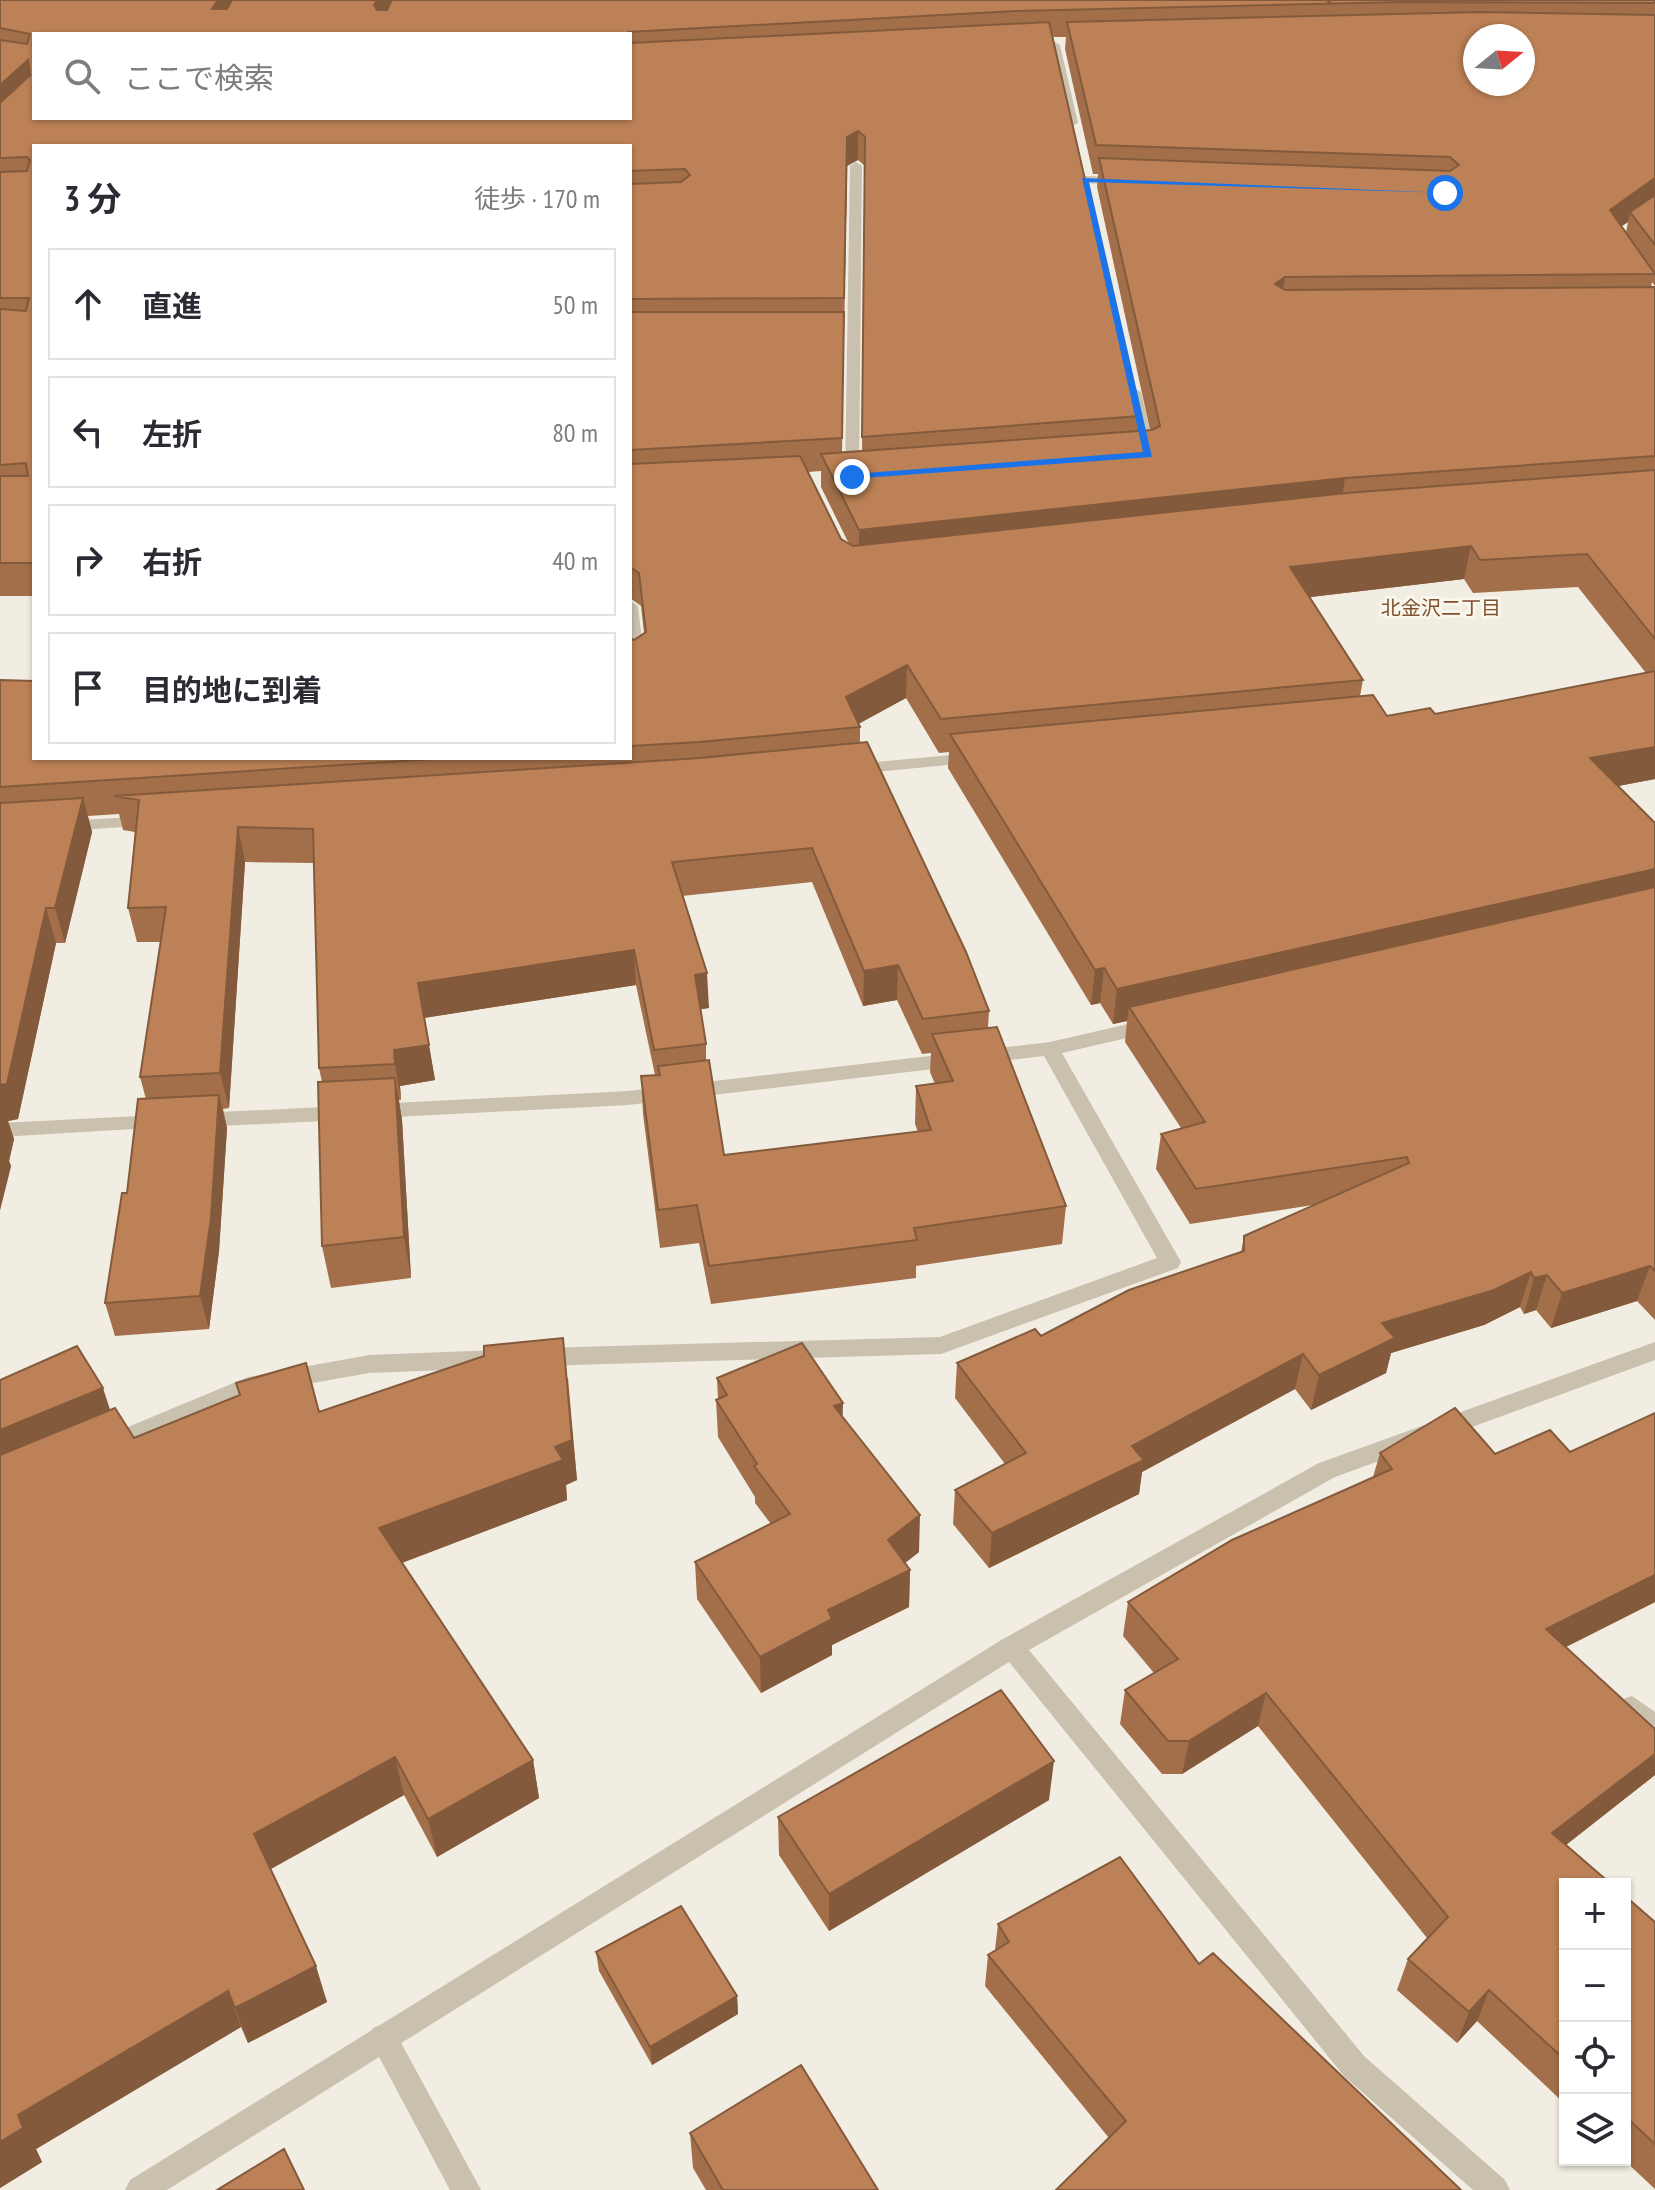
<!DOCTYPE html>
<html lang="ja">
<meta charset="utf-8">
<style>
:root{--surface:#fff;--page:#f7f7f7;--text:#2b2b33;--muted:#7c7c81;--line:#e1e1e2}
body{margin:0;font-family:"PT Sans Narrow","Noto Sans JP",sans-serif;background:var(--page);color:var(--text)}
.controls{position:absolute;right:24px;bottom:24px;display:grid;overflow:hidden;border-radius:0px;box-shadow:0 2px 6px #0004}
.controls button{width:72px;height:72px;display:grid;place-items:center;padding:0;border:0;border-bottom:2px solid var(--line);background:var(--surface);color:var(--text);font:40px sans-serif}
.compass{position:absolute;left:1463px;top:24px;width:72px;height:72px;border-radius:50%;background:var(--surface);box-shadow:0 2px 6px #0004;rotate:72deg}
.stop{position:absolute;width:24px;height:24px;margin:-18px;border:6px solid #1a73e8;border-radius:50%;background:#fff}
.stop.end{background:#1a73e8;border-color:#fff;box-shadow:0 2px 8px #0008}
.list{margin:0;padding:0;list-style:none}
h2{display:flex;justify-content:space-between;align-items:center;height:104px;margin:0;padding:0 32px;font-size:34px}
h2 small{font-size:26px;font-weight:400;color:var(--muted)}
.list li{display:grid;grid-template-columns:52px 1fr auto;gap:24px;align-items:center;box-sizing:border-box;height:112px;margin:0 16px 16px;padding:0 16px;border:2px solid var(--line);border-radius:0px}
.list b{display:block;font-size:30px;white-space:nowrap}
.list em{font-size:26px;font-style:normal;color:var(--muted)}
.icon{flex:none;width:44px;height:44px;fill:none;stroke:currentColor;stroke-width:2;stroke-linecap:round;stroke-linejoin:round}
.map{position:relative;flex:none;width:1655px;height:2190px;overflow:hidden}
.search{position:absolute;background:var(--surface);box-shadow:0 2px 6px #0004;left:32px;top:32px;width:600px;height:88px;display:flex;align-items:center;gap:20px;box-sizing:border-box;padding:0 28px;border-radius:0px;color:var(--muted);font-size:30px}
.panel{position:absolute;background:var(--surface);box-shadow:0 2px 6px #0004;left:32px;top:144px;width:600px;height:616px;border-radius:0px}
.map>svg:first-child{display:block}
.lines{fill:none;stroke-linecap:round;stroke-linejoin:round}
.lane{fill:#c9c0ae;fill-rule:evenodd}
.street{fill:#c9c0ae;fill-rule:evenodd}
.wall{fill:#a26f4a;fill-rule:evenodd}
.shaded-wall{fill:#845a3c}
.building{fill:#bc8156;stroke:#845a3c;stroke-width:2;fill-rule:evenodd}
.route{fill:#1a73e8}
.labels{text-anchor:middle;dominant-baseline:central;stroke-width:6;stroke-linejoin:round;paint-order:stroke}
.far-neighbourhood-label{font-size:20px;fill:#81502c;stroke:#f9f6ee}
</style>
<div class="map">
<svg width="1655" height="2190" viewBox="0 0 1655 2190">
<rect width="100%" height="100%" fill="#f2ede2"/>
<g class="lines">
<path class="lane" d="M630 601 638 606 645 666 637 671 630 668Z
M1632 1696 1655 1712V1739C1641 1734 1626 1721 1619 1707L1623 1699Z
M383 2024 393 2028 481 2190H450L369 2038 373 2028Z"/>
<path class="street" d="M1055 42 1060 45 1078 123 1072 126 1066 123 1050 45Z
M856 162 862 166 859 477 852 481 845 477 850 166Z
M1084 176 1124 177 1130 181 1124 185 1080 183 1078 180Z
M1134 388 1141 392 1155 454 1148 458 1141 454 1127 392Z
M973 753 982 758 979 762 854 774 845 769 854 764Z
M148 816 157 821 154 825 64 831 55 826 64 821Z
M1150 1019 1157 1021 1160 1026 1157 1031 1062 1053 1181 1262 1178 1268 941 1354 541 1366 533 1363 530 1357 533 1351 541 1348 940 1337 1157 1258 1044 1056 628 1105 376 1118 366 1111 376 1104 628 1091 1050 1042Z
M344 1106 354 1113 344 1120 200 1127 190 1120 200 1113Z
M160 1115 170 1122 167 1127 0 1137V1123Z
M1655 1342V1360L1335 1477 1029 1650 1364 2056 1505 2180 1510 2190H1473L1344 2076 1009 1662 167 2190H125L130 2180 1003 1639 1319 1463Z
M497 1350 505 1353 508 1359 505 1365 497 1368 369 1373 251 1394 107 1454 99 1451 95 1445 99 1439 248 1377 369 1355Z"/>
</g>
<path class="wall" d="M0 0H1655V286L1652 282 1651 288 1655 287V779L1618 786 1655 823V1320L1637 1301 1551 1328 1536 1310 1524 1314 1520 1307 1484 1325 1391 1353 1386 1373 1311 1410 1295 1389 1142 1472 1139 1494 989 1568 953 1524 955 1490 1005 1464 955 1398 957 1363 1041 1336 1241 1252 1244 1236 1313 1205 1190 1224 1156 1169 1161 1134 1181 1128 1125 1042 1127 1021 1113 1024 1100 1003 1091 1005 948 768 949 752 939 753 906 698 858 724 860 727V743L989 1011 988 1028 1066 1206 1062 1244 916 1266V1278L711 1304 699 1243 660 1248 643 1114 641 1076 655 1075 636 985 424 1018 435 1080 400 1086 401 1100H399L402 1120 411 1278 331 1288 322 1246V1082L319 1068 314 863 245 862 229 1108 223 1109 227 1128 219 1251 209 1329 115 1336 105 1303 146 1099 140 1077 161 942H137L128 908 135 832 123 830 119 814 88 816 92 832 65 943H56L18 1119 8 1121 14 1139 9 1161 11 1166 0 1210V680L34 758H630V638L634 640 644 633 641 606 630 598V146H34V596H0ZM34 34H630V118ZM1053 37H1066L1065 49 1093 174H1098L1097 187 1150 430 1138 431 1139 416ZM858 160 865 166 862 451 842 453 847 166ZM1628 222 1626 232 1621 226ZM821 471V487L849 544 841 539 808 472ZM1464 579 1473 593 1578 587 1646 673 1435 714 1387 716 1360 696 1363 680 1310 597ZM812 882 863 1006 897 1000 922 1054 931 1053 930 1072 935 1084 916 1086 915 1124 918 1132 724 1155 706 1061V1044L700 1009 709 1008 682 896Z
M568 1378 577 1480 566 1485 567 1500 402 1563 533 1760 539 1798 437 1857 404 1795 271 1869 327 2002 248 2043 241 2027 36 2149 42 2162 0 2188 110 1410 134 1438Z
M717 1378 843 1417 919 1552 905 1563 910 1570 909 1607 832 1645V1655L761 1693 697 1599 695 1562 771 1524 755 1503V1497L718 1437 716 1400 718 1399Z
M1655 1413V1602L1566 1647 1655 1729V1775L1566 1845 1565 2104 1477 2021 1457 2043 1397 1990 1408 1959 1427 1938 1258 1726 1182 1774H1162L1120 1724 1125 1690 1154 1673 1123 1636 1128 1602 1373 1477 1380 1453 1495 1454 1570 1452Z
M1049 1800 829 1931 779 1855 778 1817Z
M1625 1896 1655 1922V2189L1624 2160Z
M998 1924 1199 1964 1461 2190 1109 2138 985 1986 988 1955 995 1950Z
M596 1952 737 1996 738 2014 652 2065 599 1971Z
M690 2133 878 2190H706L693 2168Z"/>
<path class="shaded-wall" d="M218 0H239L218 34 212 9Z
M377 0H397L377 32 374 5Z
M28 60 34 88 0 119V85Z
M858 131V160L847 166 844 329 847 137Z
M1655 178V196L1630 212 1628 222 1603 239 1610 210Z
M1285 277 1281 307 1275 284Z
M1345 478 1340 510 859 563V530Z
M1471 546 1464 579 1285 600 1290 567Z
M907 665 906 698 851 728 846 697Z
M1655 747V779L1581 793 1590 758Z
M83 798 92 832 65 943 55 908Z
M238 827 245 862 229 1108 220 1073Z
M1655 869V899L1129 1007 1127 1021 1113 1024 1117 989Z
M46 908 56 943 18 1119 8 1121 14 1139 9 1161 11 1166 0 1210V1085Z
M634 950 636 985 423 1018 418 983Z
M898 965 897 1000 863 1006 864 971Z
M1104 968 1100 1003 1091 1005 1095 970Z
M707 973 709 1008 696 1010 695 975Z
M429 1045 435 1080 400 1086 401 1100 395 1064 394 1050Z
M395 1078 402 1120 411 1278 404 1237Z
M219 1095 227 1128 219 1251 209 1329 200 1296Z
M1650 1266 1637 1301 1551 1328 1562 1293Z
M1531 1272 1520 1307 1484 1325 1391 1353 1386 1373 1311 1410 1319 1375 1382 1323Z
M1547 1275 1536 1310 1524 1314 1534 1278Z
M563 1338 577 1480 566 1485 567 1500 388 1568 379 1528 555 1447Z
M1303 1354 1295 1389 1142 1472 1139 1494 989 1568 992 1533 1132 1446Z
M103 1388 116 1428 0 1477V1430Z
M843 1403 842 1440 834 1406Z
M920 1515 919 1552 887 1577 888 1540Z
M910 1570 909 1607 832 1645V1655L761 1693 760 1657 828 1610Z
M1655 1575V1602L1534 1663 1546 1629Z
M1266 1693 1258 1726 1182 1774 1189 1741Z
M1655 1754V1775L1539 1866 1552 1833Z
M395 1757 404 1795 267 1871 254 1834Z
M533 1760 539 1798 437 1857 428 1819Z
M1054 1761 1049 1800 829 1931V1894Z
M316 1966 327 2002 248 2043 235 2008Z
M1489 1990 1477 2021 1457 2043 1469 2012Z
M228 1991 241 2027 36 2149 42 2162 0 2188V2142L18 2115Z
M737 1996 738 2014 652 2065 650 2047Z"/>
<path class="building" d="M0 0H218L212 9H227L232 0H377L374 5 377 10H387L392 0H1326L1330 3 1329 0H1655V3L1403 2 1015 11 628 32V34H34V118H630V43L1049 22 1139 416 862 437 865 137 858 131 847 137 844 298 630 299V184L681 182 690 175 685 169 630 171V146H34V563H0V476H28L26 463 0 465V309L26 311 29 298H0V172L27 171 30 160 27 157 0 158V103L30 75 28 60 0 85V40L27 44 30 34 0 28Z
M1480 12 1655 15V178L1610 210 1655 274 1285 277 1275 284 1285 290 1655 287V456L1345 478 859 530 821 454 1152 430 1160 426 1099 158 1450 171 1459 165 1450 157 1096 145 1067 22ZM1475 36H1523V84H1475Z
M1655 195V245L1630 212Z
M630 312H844L842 438 630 450Z
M800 456 841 539 853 546 1346 493 1655 470V639L1587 554 1480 560 1471 546 1290 567 1363 680 941 719 907 665 846 697 860 727 699 742 630 746V638L634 640 646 632 639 573 630 567V464Z
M1655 671V747L1590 758 1655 823V869L1117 989 1104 968 1095 970 950 734 1373 695 1387 716 1430 708 1435 714Z
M0 680 34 681V758H449L0 787Z
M867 742 966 952 989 1011 923 1019 898 965 864 971 812 848 672 862 707 973 695 975 706 1044 654 1050 634 950 418 983 429 1045 394 1050 395 1064 319 1068 313 829 238 827 220 1073 140 1077 166 907 128 908 139 800 114 796 700 758Z
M83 798 55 908H46L7 1084 0 1085V803Z
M1655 887V1271L1650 1266 1562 1293 1547 1275 1534 1278 1531 1272 1494 1290 1382 1323 1395 1338 1319 1375 1303 1354 1132 1446 1144 1460 992 1533 955 1490 1026 1453 957 1363 1035 1329 1041 1336 1129 1290 1244 1251V1236L1409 1163 1407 1157 1196 1189 1161 1134 1205 1122 1129 1007Z
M997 1027 1066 1206 914 1228 917 1240 709 1266 697 1205 658 1210 641 1076 660 1075 658 1066 709 1060 724 1155 931 1130 916 1086 953 1081 932 1034Z
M395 1078 404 1237 322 1246 318 1082Z
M219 1095 211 1218 200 1296 105 1303 122 1193H127L138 1099Z
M563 1338 572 1440 555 1447 563 1460 379 1528 533 1760 428 1819 395 1757 254 1834 316 1966 235 2008 228 1991 18 2115 23 2128 0 2142V1455L115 1408 134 1438 240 1395 236 1383 306 1363 319 1412 484 1356V1346Z
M802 1343 843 1403 834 1406 920 1515 888 1540 910 1570 828 1610 832 1619 760 1657 695 1562 790 1514 754 1466 757 1464 716 1400 727 1395 717 1378Z
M77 1346 103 1388 0 1430V1380Z
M1455 1408 1495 1454 1550 1430 1570 1452 1655 1413V1575L1546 1629 1655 1729V1754L1552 1833 1611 1884H1565V2060L1489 1990 1469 2012 1408 1959 1448 1917 1266 1693 1189 1741H1168L1125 1690 1178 1659 1128 1602 1232 1540 1392 1469 1380 1453Z
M1001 1690 1054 1761 829 1894 778 1817Z
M1120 1857 1199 1964 1213 1953 1461 2190H1056L1126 2121 988 1955 1009 1942 998 1924Z
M1625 1896 1655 1922V2144L1625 2116Z
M681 1906 737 1996 650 2047 596 1952Z
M801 2065 878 2190H723L690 2133Z
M284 2149 304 2190H217Z"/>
<path class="route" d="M1082 178 1449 193 1089 182 1152 457 849 479 852 474 1143 452Z"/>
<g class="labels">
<g class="far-neighbourhood-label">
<text x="1441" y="608">北金沢二丁目</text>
</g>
</g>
</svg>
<div class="controls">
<button>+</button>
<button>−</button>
<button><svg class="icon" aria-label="locate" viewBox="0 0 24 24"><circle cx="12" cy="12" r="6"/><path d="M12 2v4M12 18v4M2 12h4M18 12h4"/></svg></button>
<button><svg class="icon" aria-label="layers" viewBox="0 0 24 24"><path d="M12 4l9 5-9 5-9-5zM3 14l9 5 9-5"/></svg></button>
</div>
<svg class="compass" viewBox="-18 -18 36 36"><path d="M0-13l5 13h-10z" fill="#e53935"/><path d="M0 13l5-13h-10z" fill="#7c7c81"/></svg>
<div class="stop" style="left:1445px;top:193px"></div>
<div class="stop end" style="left:852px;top:477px"></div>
<div class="search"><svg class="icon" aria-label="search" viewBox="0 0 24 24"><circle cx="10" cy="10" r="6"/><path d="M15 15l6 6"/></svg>ここで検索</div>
<section class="panel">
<h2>3 分<small>徒歩 · 170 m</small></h2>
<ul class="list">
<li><svg class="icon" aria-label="ahead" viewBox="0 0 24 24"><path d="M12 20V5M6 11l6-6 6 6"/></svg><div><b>直進</b></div><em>50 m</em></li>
<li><svg class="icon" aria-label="left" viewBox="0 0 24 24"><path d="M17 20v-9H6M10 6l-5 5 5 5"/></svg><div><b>左折</b></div><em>80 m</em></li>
<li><svg class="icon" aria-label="right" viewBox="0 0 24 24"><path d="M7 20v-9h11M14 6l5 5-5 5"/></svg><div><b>右折</b></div><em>40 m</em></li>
<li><svg class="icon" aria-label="arrive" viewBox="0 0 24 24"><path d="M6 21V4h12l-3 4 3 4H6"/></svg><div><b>目的地に到着</b></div></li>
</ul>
</section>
</div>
